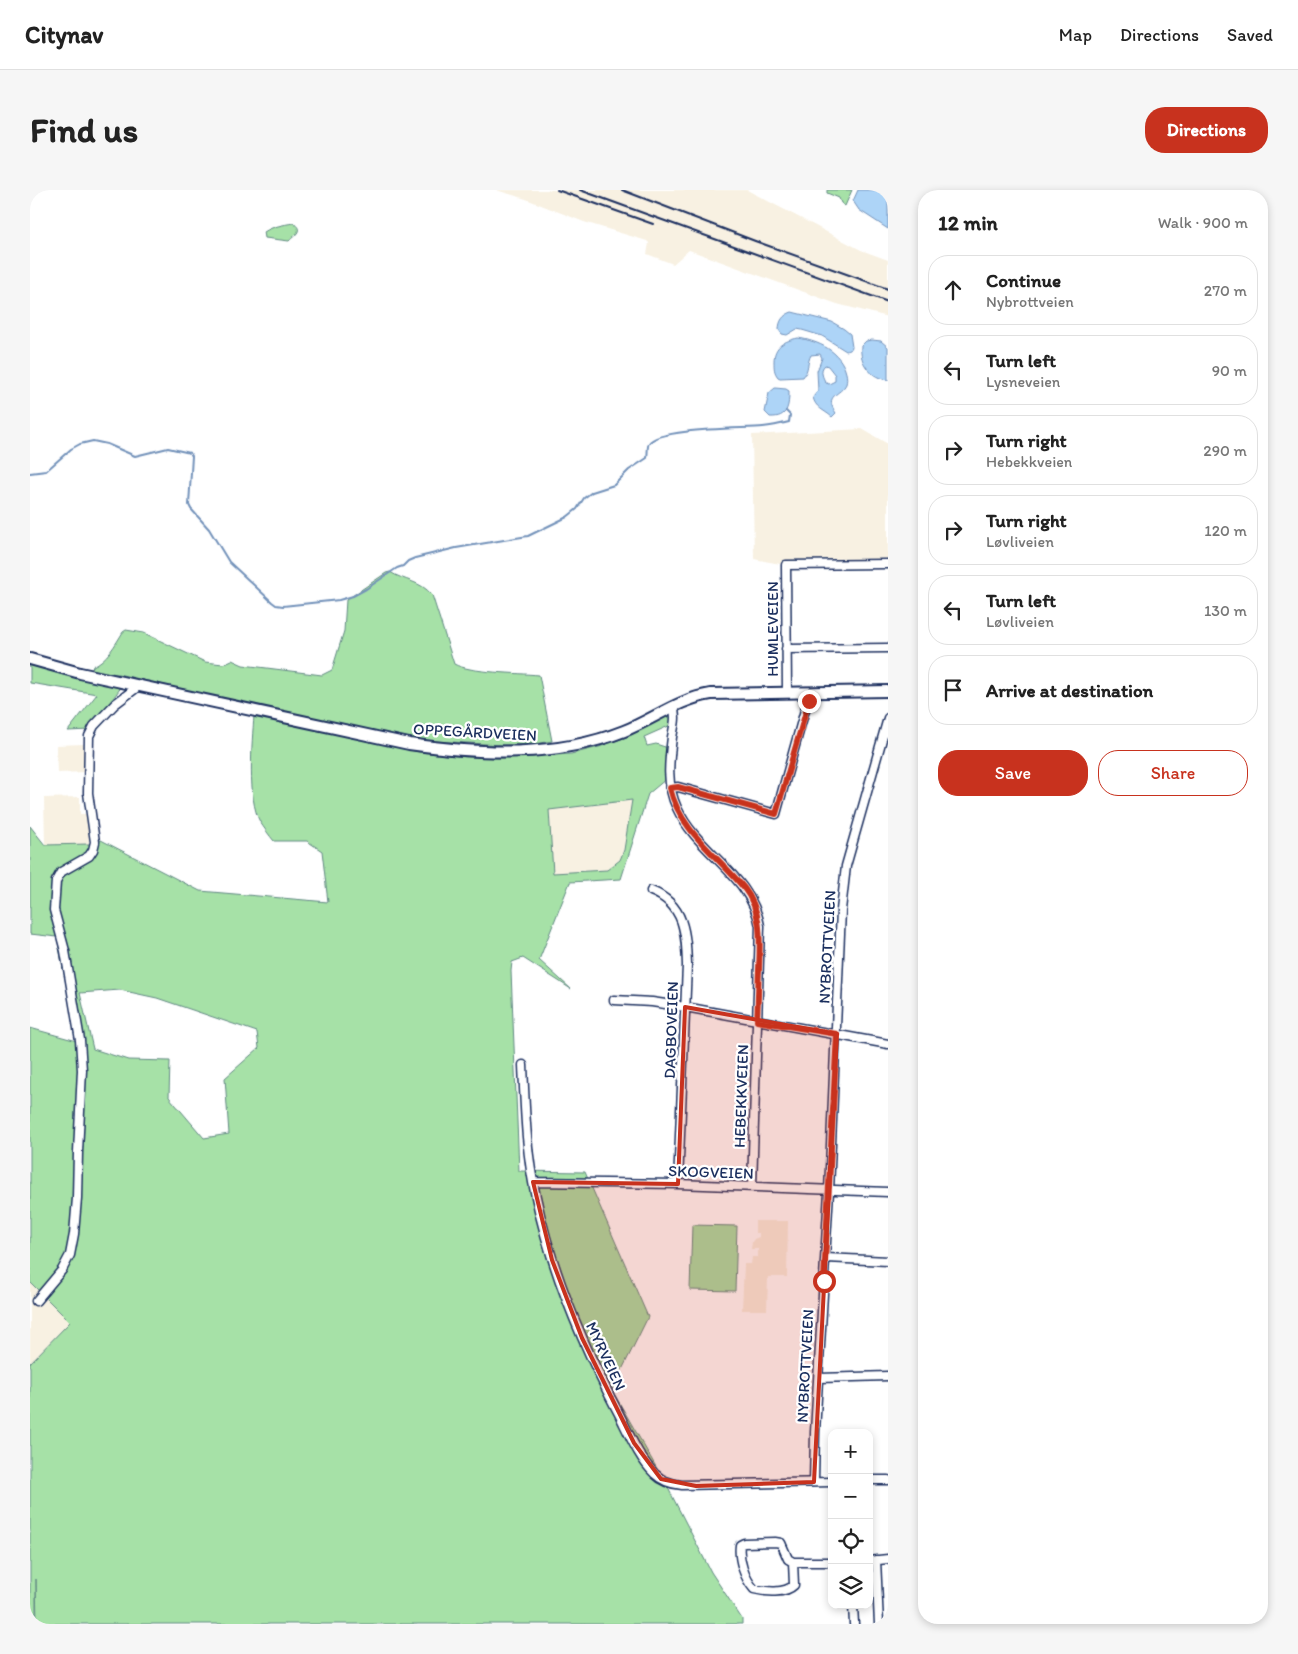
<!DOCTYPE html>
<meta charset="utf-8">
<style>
:root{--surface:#fff;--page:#f6f6f6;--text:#222;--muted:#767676;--line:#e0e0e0;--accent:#c8321e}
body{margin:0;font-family:Itim,sans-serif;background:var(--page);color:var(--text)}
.controls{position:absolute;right:15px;bottom:15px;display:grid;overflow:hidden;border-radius:10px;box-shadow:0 2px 8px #0003}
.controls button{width:45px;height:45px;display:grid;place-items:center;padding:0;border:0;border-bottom:1px solid var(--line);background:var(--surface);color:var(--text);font:25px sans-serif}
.stop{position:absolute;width:15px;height:15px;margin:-11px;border:4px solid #c8321e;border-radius:50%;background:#fff}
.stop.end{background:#c8321e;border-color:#fff;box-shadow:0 1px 5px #0008}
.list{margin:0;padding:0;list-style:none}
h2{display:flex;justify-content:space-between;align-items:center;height:65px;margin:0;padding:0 20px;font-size:21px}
h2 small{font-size:16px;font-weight:400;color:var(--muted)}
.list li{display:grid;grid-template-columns:32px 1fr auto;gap:15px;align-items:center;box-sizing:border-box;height:70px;margin:0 10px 10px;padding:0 10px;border:1px solid var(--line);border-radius:20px}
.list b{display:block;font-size:19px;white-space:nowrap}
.list p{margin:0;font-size:16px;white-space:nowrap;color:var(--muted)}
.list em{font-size:16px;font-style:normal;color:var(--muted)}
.actions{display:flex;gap:10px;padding:15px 20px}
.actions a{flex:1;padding:11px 0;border:1px solid var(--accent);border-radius:20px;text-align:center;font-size:18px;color:var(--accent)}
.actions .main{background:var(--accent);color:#fff}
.icon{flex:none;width:28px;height:28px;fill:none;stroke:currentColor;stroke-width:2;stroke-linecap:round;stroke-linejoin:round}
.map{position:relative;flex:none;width:858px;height:1434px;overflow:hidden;border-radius:20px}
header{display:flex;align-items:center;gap:30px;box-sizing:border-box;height:70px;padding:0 25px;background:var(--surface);border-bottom:1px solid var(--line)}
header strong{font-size:24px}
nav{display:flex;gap:28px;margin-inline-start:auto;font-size:18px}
.intro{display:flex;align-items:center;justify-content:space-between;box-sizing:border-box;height:120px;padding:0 30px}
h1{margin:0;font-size:35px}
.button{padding:12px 22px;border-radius:20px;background:var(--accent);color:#fff;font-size:18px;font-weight:700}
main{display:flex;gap:30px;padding:0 30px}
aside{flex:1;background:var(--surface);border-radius:20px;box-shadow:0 2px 8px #0003}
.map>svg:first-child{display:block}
.built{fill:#f8f1e2}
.green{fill:#a6e1a7;stroke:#608882;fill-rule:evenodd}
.water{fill:#add4f7;stroke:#7392ba;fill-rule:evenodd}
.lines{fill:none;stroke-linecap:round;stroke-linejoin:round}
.stream{stroke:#7392ba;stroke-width:2}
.street-casing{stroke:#1b2f5e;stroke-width:11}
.secondary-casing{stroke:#1b2f5e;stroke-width:14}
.street{stroke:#fff;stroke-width:8}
.secondary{stroke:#fff;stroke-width:10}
.rail{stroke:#1b2f5e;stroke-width:2}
.route{stroke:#c8321e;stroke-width:6}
.marked{fill:#c8321e;fill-opacity:0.2;stroke:#c8321e;stroke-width:4;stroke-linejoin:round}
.labels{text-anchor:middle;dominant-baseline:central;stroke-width:4.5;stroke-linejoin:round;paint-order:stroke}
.street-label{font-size:16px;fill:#1b2f5e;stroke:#fff}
</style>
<header>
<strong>Citynav</strong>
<nav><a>Map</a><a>Directions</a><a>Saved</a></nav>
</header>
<div class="intro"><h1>Find us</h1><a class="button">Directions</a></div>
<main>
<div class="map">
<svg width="858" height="1434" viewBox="0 0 858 1434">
<rect width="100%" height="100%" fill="#fff"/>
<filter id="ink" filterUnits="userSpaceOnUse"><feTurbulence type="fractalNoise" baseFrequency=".02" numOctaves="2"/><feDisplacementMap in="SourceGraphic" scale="10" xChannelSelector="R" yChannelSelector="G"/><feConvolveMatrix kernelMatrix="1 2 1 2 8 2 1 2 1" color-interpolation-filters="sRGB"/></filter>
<g filter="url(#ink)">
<path class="built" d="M466 0H717L831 60 858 70V127L807 114 659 60 643 74 617 64 619 53 617 51 554 32 496 9Z
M832 239 858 254V374L756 375 724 369 722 245Z
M55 554 57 582 27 583 26 555Z
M50 607V624H58L59 654 15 655 14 608Z
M603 610 594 660 590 670 577 680 523 684 518 620Z
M725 1031H758L757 1087H738L737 1120H712L714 1074H721L722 1067H728V1059H721L722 1052 724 1049 729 1047V1043H725Z
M0 1092 41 1132 0 1173Z"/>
<path class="green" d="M797 0H822L815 16 811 13 809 8 797 3Z
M263 33C274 40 266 44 259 51L235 48 234 42C243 36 253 35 263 33Z
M360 382C374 391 391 391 402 405L424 474C440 483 488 483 509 485L522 551 505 554 472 555 389 550 275 528 88 484 64 481 62 479 63 476C77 470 85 455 93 442L96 440 114 443 175 472 193 474 202 470 213 475 292 485 302 480 314 441 316 410 356 383Z
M0 472 92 496 60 540 38 541 67 504 0 493Z
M641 524V535L614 547 617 556 626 554 638 558 636 589 618 604 591 689 540 692 509 770 541 799 493 768 482 772 481 781 489 981 555 982 618 1127 582 1200 637 1296 681 1382 712 1429V1434H7L6 1389V1434H0V1173L40 1132 0 1092V838L47 851 27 747 0 744V636L15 655 59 654 71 650 170 701 298 712 292 661 277 651H244C239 645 234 638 230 632 217 608 222 553 224 526L389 562 436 567 471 568 541 564 569 557 599 546ZM602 610 594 660 590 670 577 680 523 683 519 620ZM90 800 127 808 227 842 229 858 195 888 199 944 174 948 139 907 140 871 98 870 63 859 50 803Z
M662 1035 707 1036 705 1101 660 1100Z"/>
<path class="water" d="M828 0H858V39L829 20 823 11Z
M762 122 802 132 814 139 820 144 822 157 820 160 816 161 792 146 772 140 767 139 757 145 752 144 749 140C749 131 753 125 762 122Z
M768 148C788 151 811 161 816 183 817 186 817 191 816 194 811 205 793 205 806 223L802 227C794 220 785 218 783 207L788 201 787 181 792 168 790 164 781 165C777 172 779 180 773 187L750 188 748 187C744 182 744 178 744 171 744 156 754 151 768 148ZM795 175 798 176 805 185V191L799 194 796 193C793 188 789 180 795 175Z
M842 150 851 151 858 157V190C841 188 829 173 831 156L836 151Z
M745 198 756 199 759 201C759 216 758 228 740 227L735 222 739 203Z"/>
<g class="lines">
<path class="stream" d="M0 283 16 281 41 259 50 254 63 251 77 254 105 266 138 258 160 263 162 266 159 315 161 319 179 339 199 372 242 412 246 415 253 416 309 410 323 406 336 399 367 378 373 376 378 371 385 368 426 358 498 346 537 327 547 319 554 308 562 302 584 295 599 280 617 268C618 263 617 256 619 253 629 238 713 239 733 237 742 236 751 234 759 232L760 225 756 221"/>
<g class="street-casing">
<path id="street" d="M756 459 858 458
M757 503 756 375 858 374
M643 516C647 526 644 537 642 547 639 571 636 595 647 618 668 664 721 684 730 736L722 997
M640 598 648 597 746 624 780 502
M621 701C655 714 656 744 657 775L648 994
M584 810 622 812 655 817 858 854
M493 875C495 919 496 963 506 1007 522 1084 553 1156 590 1226 599 1244 610 1270 625 1284 632 1291 641 1294 652 1295L802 1292
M503 992 648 994 858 1002
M796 1068 858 1071
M6 1111 32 1080 40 1065 44 1044 47 1008 48 962 52 880 50 850 35 761 24 720 26 691 31 682 59 666 63 660 65 652 58 603 59 546 64 536 85 514 110 495
M789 1188 858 1186
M839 1290H858
M784 1292 785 1242 799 1001 811 720 816 676 858 528
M846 1370 849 1434
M839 1371 858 1369
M763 1372 764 1395C755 1404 736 1402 724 1399 715 1389 708 1370 710 1355L714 1353 745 1352 751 1353 758 1369 763 1372H802
M823 1415 824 1434"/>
</g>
<g class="secondary-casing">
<path id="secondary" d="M0 469 50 483 379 554C450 564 526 568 594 541 624 529 649 509 681 504L858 501"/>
</g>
<use href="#street" class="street"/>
<use href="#secondary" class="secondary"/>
<path class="rail" d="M527 0 623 34
M550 0 858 112
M592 0 725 51 858 99"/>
</g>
</g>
<g class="lines" filter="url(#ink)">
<path class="route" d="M779 511 746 624 648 597 640 598C650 641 687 665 714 698 733 722 730 751 729 780 728 797 728 814 727 831L807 844 794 1091"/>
</g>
<path class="marked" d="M655 817 807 844 784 1292 666 1296 631 1289 604 1253 552 1148 522 1070 503 992 648 994Z"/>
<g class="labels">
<g class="street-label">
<text transform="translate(742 439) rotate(-90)">HUMLEVEIEN</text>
<text transform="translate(445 542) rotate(3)">OPPEGÅRDVEIEN</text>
<text transform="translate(797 757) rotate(-87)">NYBROTTVEIEN</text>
<text transform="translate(641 840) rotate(-88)">DAGBOVEIEN</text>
<text transform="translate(711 906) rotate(-88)">HEBEKKVEIEN</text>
<text transform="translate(681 982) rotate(2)">SKOGVEIEN</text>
<text transform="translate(576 1166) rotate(65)">MYRVEIEN</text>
<text transform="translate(775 1176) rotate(-87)">NYBROTTVEIEN</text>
</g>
</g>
</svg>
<div class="controls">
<button>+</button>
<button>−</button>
<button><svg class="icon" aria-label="locate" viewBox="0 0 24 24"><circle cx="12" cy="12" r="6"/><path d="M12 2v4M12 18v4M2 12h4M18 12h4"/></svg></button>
<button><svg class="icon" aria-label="layers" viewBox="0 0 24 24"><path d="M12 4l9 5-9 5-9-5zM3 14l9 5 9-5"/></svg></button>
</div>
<div class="stop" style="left:794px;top:1091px"></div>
<div class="stop end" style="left:779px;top:511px"></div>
</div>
<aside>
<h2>12 min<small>Walk · 900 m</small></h2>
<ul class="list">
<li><svg class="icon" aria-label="ahead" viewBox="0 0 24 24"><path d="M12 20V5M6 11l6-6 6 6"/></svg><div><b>Continue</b><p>Nybrottveien</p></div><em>270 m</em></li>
<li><svg class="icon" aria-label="left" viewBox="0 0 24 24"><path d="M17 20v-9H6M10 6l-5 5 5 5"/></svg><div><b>Turn left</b><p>Lysneveien</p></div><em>90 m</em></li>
<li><svg class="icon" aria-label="right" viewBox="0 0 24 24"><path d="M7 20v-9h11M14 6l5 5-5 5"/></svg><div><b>Turn right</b><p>Hebekkveien</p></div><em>290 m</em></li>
<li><svg class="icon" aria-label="right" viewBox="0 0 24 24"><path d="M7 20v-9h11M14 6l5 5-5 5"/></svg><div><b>Turn right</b><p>Løvliveien</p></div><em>120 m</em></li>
<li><svg class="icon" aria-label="left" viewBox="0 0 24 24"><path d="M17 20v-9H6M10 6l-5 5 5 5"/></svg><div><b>Turn left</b><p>Løvliveien</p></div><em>130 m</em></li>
<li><svg class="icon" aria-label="arrive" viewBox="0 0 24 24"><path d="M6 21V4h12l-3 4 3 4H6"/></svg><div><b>Arrive at destination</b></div></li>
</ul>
<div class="actions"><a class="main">Save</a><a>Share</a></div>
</aside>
</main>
